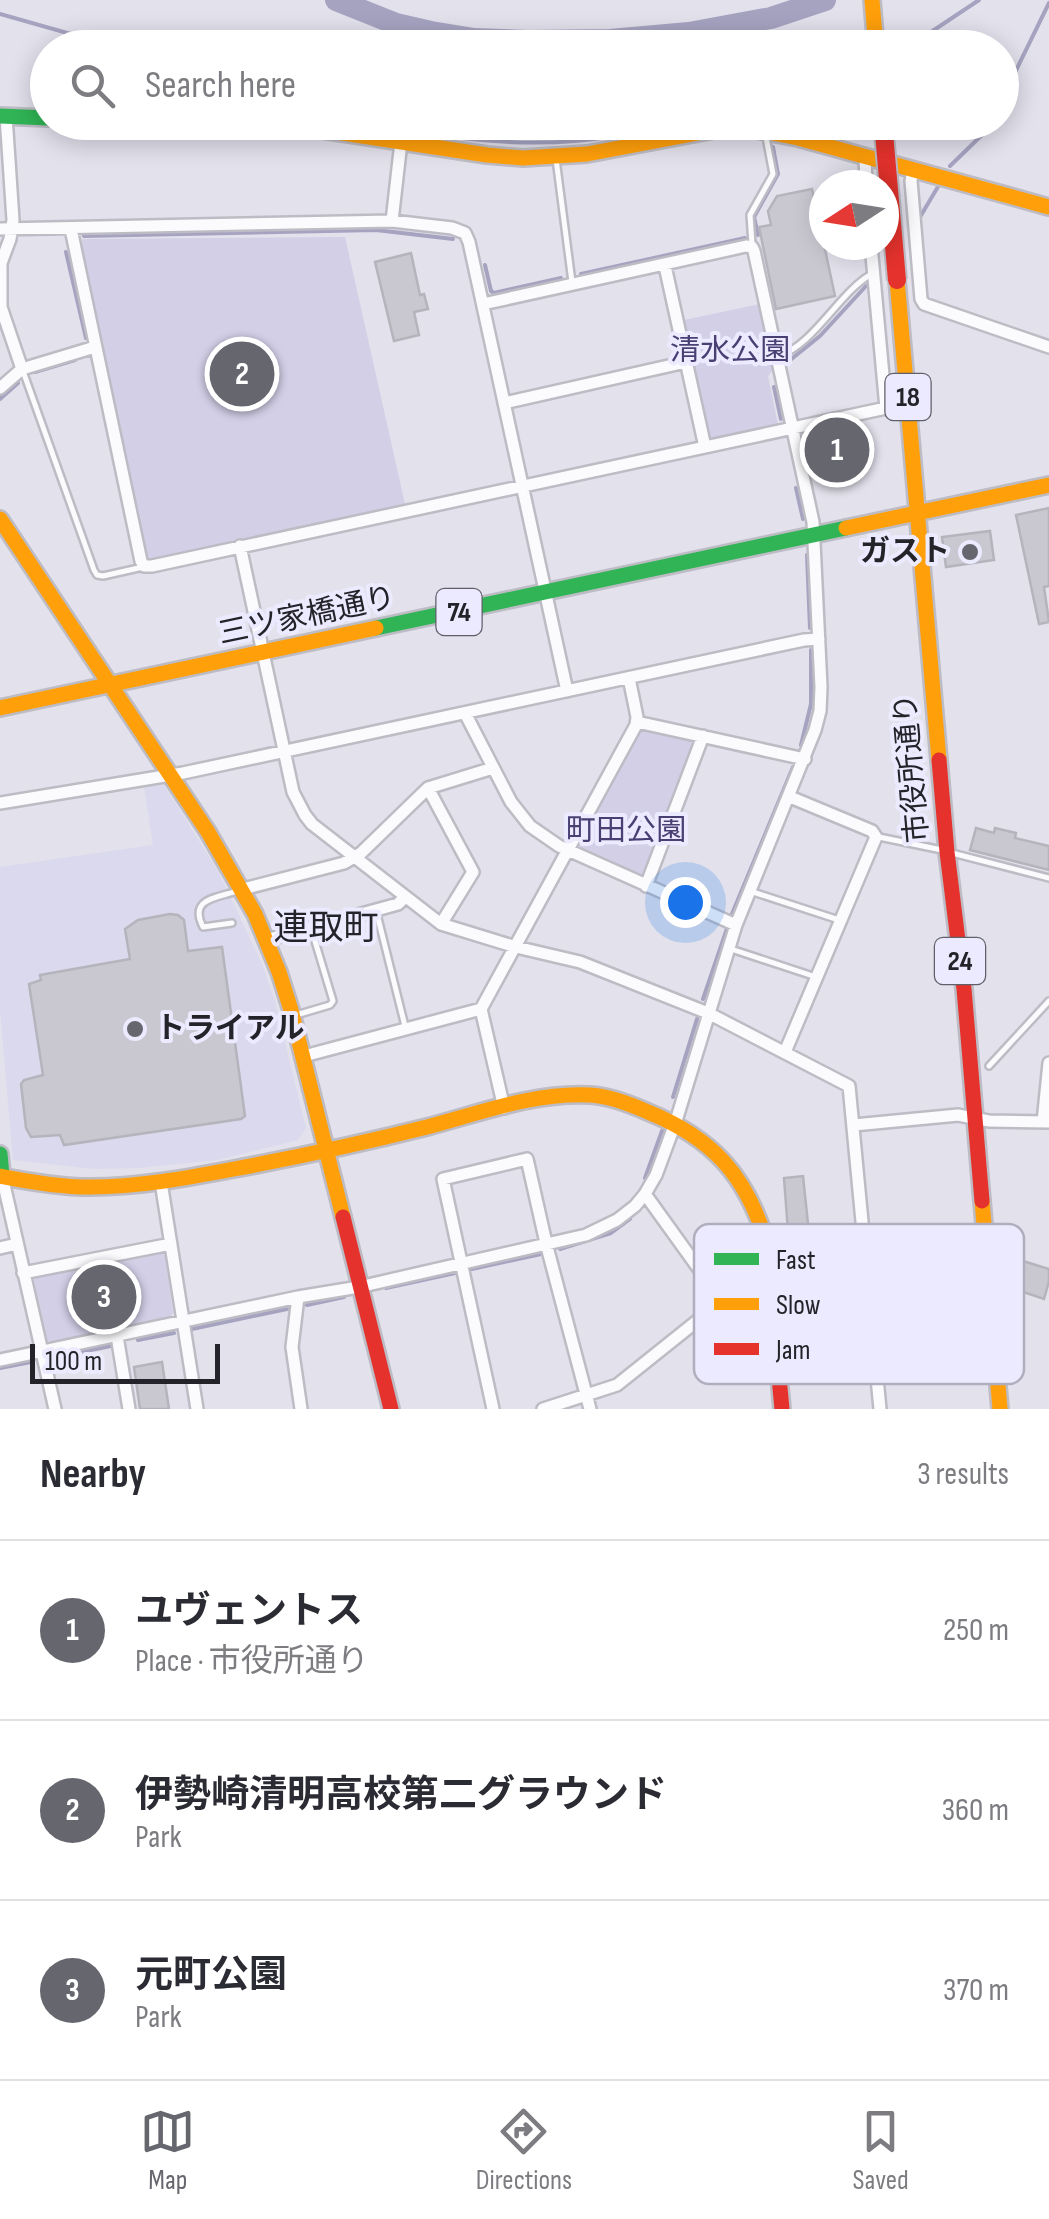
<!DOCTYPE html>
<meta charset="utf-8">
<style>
:root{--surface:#fff;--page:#f7f7f7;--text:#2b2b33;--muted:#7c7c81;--line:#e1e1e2;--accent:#66666e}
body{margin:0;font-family:"Sofia Sans Condensed","Noto Sans JP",sans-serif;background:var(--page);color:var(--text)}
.compass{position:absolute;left:809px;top:170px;width:90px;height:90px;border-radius:50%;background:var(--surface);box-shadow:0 5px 25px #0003;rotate:258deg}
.scale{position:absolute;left:30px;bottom:25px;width:190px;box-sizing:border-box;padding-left:10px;border:5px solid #24232a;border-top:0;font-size:28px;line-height:35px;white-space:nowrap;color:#24232a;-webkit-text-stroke:8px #eceafe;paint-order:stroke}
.you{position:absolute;left:685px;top:902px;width:35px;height:35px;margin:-25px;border:8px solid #fff;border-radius:50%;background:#1a73e8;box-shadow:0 0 0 15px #1a73e833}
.badge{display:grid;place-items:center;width:65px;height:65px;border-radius:50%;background:var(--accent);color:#fff;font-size:32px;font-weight:700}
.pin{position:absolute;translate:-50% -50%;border:5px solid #fff;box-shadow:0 2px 10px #0006}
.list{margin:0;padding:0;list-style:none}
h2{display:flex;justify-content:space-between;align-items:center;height:130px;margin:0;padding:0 40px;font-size:42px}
h2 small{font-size:32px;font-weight:400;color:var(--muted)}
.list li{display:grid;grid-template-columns:65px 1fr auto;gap:30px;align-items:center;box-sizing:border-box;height:180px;padding:0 40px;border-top:2px solid var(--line)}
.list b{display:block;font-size:38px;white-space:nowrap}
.list p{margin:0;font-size:32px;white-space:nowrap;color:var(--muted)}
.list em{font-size:32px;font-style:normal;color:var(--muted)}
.icon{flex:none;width:55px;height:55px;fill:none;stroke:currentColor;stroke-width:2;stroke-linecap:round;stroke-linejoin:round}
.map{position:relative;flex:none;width:1049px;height:1409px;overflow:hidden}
.search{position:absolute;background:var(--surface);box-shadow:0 5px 25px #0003;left:30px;right:30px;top:30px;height:110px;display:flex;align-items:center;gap:25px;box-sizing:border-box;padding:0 35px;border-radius:55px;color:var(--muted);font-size:38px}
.sheet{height:670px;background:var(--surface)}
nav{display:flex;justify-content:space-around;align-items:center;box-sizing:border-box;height:140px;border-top:2px solid var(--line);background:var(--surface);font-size:28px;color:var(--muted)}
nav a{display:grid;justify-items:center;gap:5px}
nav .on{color:var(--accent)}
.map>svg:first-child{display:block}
.built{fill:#dbd9ed}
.green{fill:#d2cfe7}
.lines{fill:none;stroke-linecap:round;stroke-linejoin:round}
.stream{stroke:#a6a3c1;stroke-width:4}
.river{stroke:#a6a3c1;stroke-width:22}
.building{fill:#c9c8d1;stroke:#b5b4bc;stroke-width:2.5}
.lane-casing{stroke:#bdbcc4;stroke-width:10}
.street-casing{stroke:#bdbcc4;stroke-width:16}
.fast-casing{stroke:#bdbcc4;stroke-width:20}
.slow-casing{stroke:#bdbcc4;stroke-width:20}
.jam-casing{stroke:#bdbcc4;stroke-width:20}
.lane{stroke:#fbfafc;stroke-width:5}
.street{stroke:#fbfafc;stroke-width:11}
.fast{stroke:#30b455;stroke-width:15}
.slow{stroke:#ff9f0a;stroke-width:15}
.jam{stroke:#e5322d;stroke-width:15}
.jam-bridge-casing{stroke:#bdbcc4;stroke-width:22;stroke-linecap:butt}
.jam-bridge{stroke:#e5322d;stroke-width:18}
.poi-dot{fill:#66666e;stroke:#eceafe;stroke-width:4}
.labels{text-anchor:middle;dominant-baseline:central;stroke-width:8;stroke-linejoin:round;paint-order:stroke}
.shield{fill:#eceafe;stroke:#605f6a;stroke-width:2.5}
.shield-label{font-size:28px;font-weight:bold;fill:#24232a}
.park-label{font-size:30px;fill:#493f73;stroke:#eceafe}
.poi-label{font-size:30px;font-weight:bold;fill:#24232a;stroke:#eceafe;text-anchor:end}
.street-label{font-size:30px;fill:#24232a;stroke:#eceafe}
.quarter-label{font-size:35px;fill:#24232a;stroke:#eceafe}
.key{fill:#eceafe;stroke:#b0aebe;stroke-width:2.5}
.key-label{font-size:28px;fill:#24232a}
</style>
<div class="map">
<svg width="1049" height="1409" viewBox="0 0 1049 1409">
<rect width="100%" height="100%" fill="#e2e1ec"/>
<path class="built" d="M164 785 218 871 262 964 275 1001 306 1128 298 1140 217 1160 139 1168 95 1169 13 1160 0 1010V867L153 845 144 787Z"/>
<path class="green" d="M345 237 405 504 151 559 147 556 81 243 83 239Z
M760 304 773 370 768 376 778 425 714 439 709 436 684 320Z
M647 730 692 739 694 745 646 874 641 875 581 850 578 844 640 732Z
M161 1252 165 1256 173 1313 170 1318 51 1342 47 1340 34 1280 36 1277Z"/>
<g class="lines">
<path class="stream" d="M0 14 120 48
M907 48 979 0
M1002 99 1049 3
M362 122C446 138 529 151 614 136
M644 132 688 122
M950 166 983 134 989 122
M920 217 939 185
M758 235 754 217 778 174 773 147
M84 236 376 230 453 239
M66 252 86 338
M485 265 491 291 494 293 561 278
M581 274 745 238
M789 361 820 336 866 286
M35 372 75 360
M774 387 781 419
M0 399 18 383
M796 488 803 519
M807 555 810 628
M801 745 811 704V650
M703 999 732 914 793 767
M673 1097 697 1019
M645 1178 662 1131
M560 1249 611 1233 630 1219
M467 1270 541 1254
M386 1288 455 1273
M307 1305 344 1297
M192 1329 287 1309
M138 1340 174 1333
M56 1357 111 1346
M0 1368 31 1362"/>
<path class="river" d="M336 0 396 24 431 32 474 39 528 41 610 40 689 33 771 18 825 0"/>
</g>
<path class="building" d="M812 189 835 296 776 309 759 227 771 225 768 211 777 196Z
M411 253 420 295 424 294 428 309 414 312 419 335 394 341 375 262Z
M855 436 859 456 819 465 815 444Z
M1049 508V586L1044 587 1049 622 1039 624 1016 515Z
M990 531 994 560 946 567 942 537Z
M976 828 994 833 995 828 1016 833 1015 838 1049 846V870L970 850Z
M170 914 178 915 184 920 188 951 222 947 245 1116 241 1119 64 1145 60 1135 31 1137 26 1128 21 1084 24 1080 43 1075 29 984 41 980 40 975 130 959 125 929 138 920Z
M803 1176 810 1243 789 1245 784 1178Z
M1023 1261 1049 1269V1281L1044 1299 1014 1289Z
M162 1362 169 1409H140L134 1367Z"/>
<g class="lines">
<g class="lane-casing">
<path id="lane" d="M556 159 572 282
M752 244 750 215 773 174 766 137
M778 356C812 347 840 292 870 275
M23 371 94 570 97 575 103 576 143 567
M879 837 942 850
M952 853 1049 878
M750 891 839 920
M376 910 405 1026
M232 923 203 927C188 897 219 898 240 890
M731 949 816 977
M296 1015 330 1005 333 1001 312 931
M989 1066 1049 1001"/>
</g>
<g class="street-casing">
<path id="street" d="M6 116 13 220 10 239 1 263V307L22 369
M865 156 866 185
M913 169 911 181 921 299 924 304 1049 347
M392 221 401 142
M0 229 392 221 452 228 465 233 469 242 567 691
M71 229 141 561 144 566H152L886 408 871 245
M665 266 705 447
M0 388 22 369 95 347
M504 403 686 362
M240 546 293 792 305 815 312 824 441 924 516 947 580 962 708 1013 849 1086 880 1409
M465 713 511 802 530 826 559 846 736 925
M637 722 805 759
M428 788 473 872 441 924
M0 803 183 773 804 640 819 639
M646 886 703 736
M243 889 344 863 361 853 428 788 493 768
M266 940 398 904 405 897
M785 1052 876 837 872 831 790 797
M304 1056 481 1009
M504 1108 481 1009 636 725 637 717 629 678
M1043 1122 1049 1063
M854 1125 958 1115 989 1121 1049 1122
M2 1176 55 1409
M161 1182 197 1409
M645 1194 722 1301
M0 1248 17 1244
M23 1273 171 1244
M298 1297 292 1347 301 1409
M117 1336 129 1409
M0 1360 298 1297 359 1287 586 1235 617 1220 635 1206 645 1194 656 1175 676 1121 736 925 815 730 820 711 821 687 813 522 754 251 752 247 746 246 483 304
M493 1409 443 1179 527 1159 546 1243 590 1409
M543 1409 617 1385 722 1301 869 1289"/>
</g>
<g class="fast-casing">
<path id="fast" d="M0 116 48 118
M376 628 846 528
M0 1154 2 1176"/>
</g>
<g class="slow-casing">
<path id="slow" d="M872 0 876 48
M220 122 272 124 316 129 487 155 523 158 587 154 714 130 752 129 798 138 1049 207
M897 280 939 760
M0 519 208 832 255 914 279 972 291 1010 343 1217
M846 528 1049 485
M0 708 376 628
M0 1176C30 1182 60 1187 90 1187 138 1187 187 1178 234 1169 298 1157 363 1143 427 1127 480 1113 535 1092 590 1095 610 1096 630 1104 648 1112 712 1138 746 1175 766 1241
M982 1201 1000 1409"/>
</g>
<g class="jam-casing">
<path id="jam" d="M939 760 947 852 964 989 982 1201
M343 1217 391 1409
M766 1241 782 1409"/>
</g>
<use href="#lane" class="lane"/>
<use href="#street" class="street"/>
<use href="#fast" class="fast"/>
<use href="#slow" class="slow"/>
<use href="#jam" class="jam"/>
<g class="jam-bridge-casing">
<path id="jam-bridge" d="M883 122 897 280"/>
</g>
<use href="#jam-bridge" class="jam-bridge"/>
</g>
<g class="poi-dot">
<circle cx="970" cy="552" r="10"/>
<circle cx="135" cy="1029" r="10"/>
</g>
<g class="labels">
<g class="shield">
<rect x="885.5" y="374" width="45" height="46" rx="8"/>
<rect x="436.5" y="589" width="45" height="46" rx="8"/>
<rect x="935" y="938" width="50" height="46" rx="8"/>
</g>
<g class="shield-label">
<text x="908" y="397">18</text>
<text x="459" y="612">74</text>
<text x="960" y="961">24</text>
</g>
<g class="park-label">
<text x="730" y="351">清水公園</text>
<text x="626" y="831">町田公園</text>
</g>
<g class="poi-label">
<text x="950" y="552">ガスト</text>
<text x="155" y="1029" text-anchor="start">トライアル</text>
</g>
<g class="street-label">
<text transform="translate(307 616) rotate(-12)">三ツ家橋通り</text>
<text transform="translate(912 768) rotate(-95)">市役所通り</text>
</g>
<g class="quarter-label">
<text x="326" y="928">連取町</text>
</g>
</g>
<rect x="694" y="1224" width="330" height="160" rx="15" class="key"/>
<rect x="714" y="1253" width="45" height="12" fill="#30b455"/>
<rect x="714" y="1298" width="45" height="12" fill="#ff9f0a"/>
<rect x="714" y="1343" width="45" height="12" fill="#e5322d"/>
<g class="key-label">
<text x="776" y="1269">Fast</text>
<text x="776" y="1314">Slow</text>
<text x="776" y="1359">Jam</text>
</g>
</svg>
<svg class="compass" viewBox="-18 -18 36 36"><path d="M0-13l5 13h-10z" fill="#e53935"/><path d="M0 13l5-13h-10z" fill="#7c7c81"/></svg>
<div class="scale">100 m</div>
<div class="you"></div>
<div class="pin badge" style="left:837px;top:450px">1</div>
<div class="pin badge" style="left:242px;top:374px">2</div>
<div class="pin badge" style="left:104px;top:1297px">3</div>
<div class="search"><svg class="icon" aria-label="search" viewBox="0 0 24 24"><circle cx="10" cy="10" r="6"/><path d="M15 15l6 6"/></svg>Search here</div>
</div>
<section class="sheet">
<h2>Nearby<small>3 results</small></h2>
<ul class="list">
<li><span class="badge">1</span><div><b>ユヴェントス</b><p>Place · 市役所通り</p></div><em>250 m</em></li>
<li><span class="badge">2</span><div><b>伊勢崎清明高校第二グラウンド</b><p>Park</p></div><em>360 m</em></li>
<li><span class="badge">3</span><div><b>元町公園</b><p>Park</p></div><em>370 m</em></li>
</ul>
</section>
<nav>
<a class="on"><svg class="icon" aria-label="map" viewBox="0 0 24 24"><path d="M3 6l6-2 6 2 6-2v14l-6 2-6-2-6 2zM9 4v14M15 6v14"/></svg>Map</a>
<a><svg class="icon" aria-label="directions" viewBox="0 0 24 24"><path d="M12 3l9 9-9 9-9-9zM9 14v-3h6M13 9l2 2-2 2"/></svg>Directions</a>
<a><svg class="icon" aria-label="saved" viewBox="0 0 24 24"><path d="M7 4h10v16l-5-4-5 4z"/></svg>Saved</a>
</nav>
